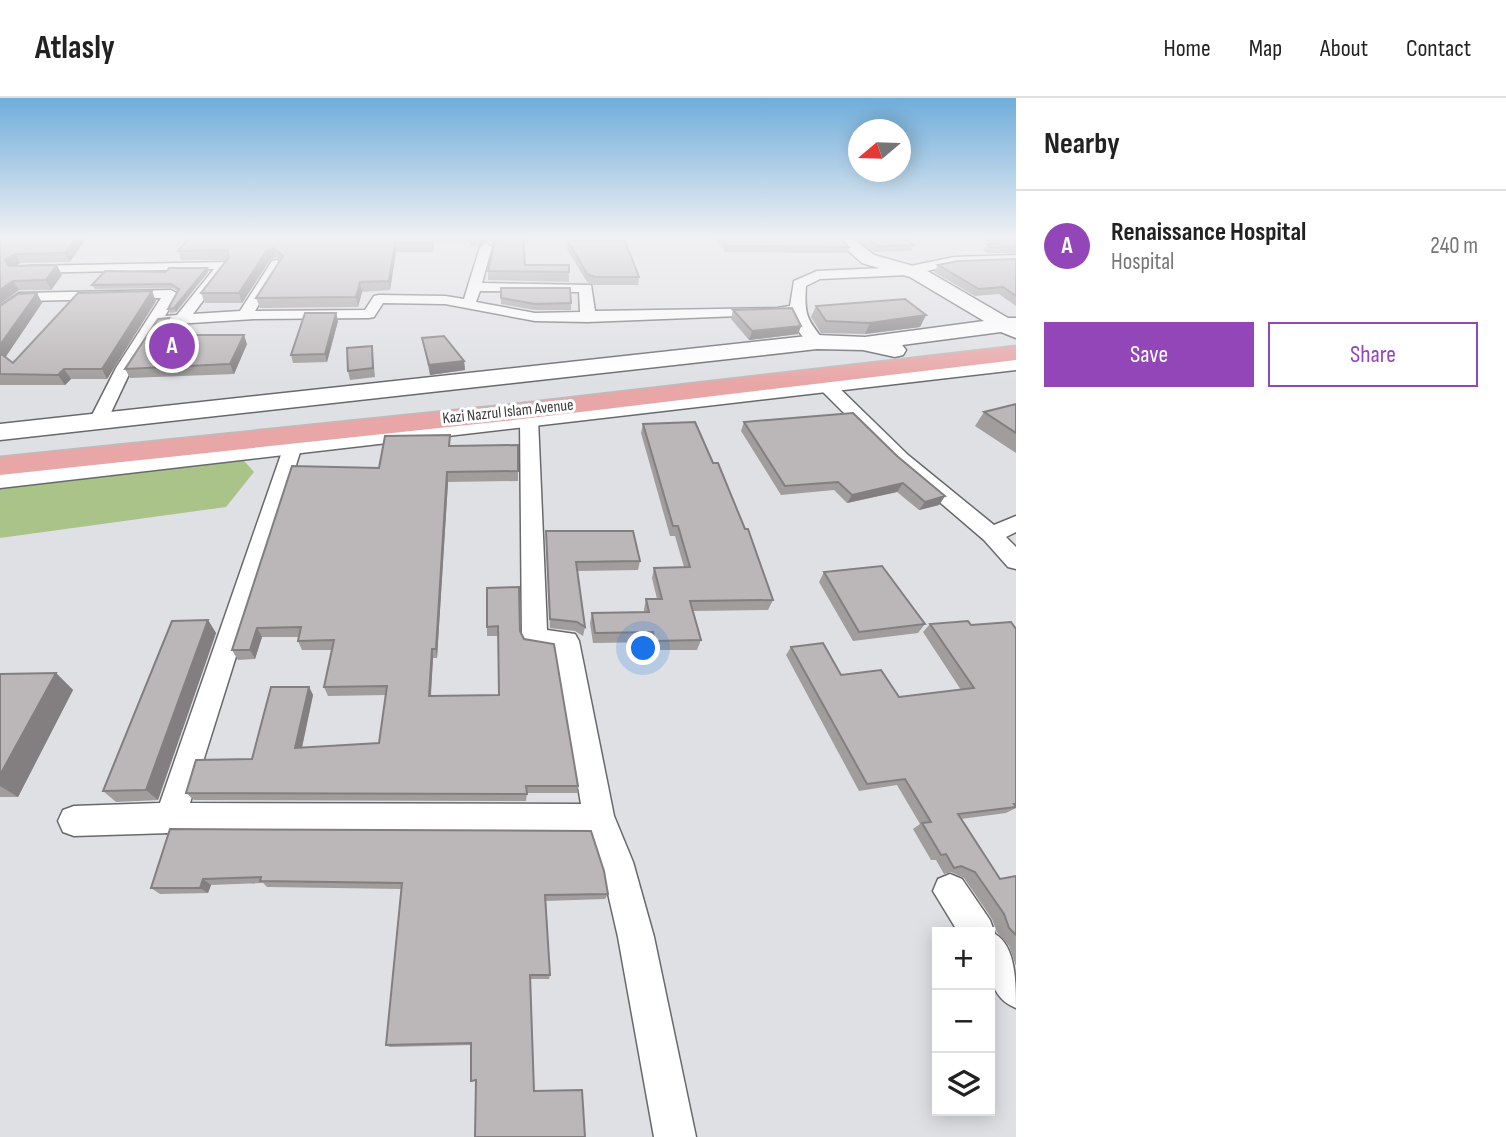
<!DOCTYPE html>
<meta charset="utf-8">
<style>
:root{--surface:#fff;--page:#f6f6f6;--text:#222;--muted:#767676;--line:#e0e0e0;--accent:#9246b7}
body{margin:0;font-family:"Sofia Sans Condensed",sans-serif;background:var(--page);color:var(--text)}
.controls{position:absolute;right:21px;bottom:21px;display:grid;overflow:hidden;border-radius:0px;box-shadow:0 4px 18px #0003}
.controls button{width:63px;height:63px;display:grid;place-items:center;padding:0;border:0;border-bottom:2px solid var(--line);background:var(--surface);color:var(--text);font:35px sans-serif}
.compass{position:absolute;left:848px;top:21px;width:63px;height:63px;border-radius:50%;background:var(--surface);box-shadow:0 4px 18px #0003;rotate:251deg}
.you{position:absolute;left:644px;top:551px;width:24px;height:24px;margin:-18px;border:5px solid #fff;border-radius:50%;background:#1a73e8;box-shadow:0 0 0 10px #1a73e833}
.badge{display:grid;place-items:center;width:46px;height:46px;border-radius:50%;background:var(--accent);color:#fff;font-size:23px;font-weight:700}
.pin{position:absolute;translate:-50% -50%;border:4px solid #fff;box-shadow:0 2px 7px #0006}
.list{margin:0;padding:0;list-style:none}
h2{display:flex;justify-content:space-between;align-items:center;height:91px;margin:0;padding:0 28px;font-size:30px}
h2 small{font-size:23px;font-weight:400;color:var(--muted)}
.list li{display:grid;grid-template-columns:46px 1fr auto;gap:21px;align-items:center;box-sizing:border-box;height:112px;padding:0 28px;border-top:2px solid var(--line)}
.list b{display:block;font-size:26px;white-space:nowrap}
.list p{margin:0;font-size:23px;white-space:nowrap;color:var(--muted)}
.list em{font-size:23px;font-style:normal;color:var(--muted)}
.actions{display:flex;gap:14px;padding:21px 28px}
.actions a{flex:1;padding:16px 0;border:2px solid var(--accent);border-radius:0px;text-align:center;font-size:24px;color:var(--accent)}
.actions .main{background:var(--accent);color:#fff}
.icon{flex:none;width:38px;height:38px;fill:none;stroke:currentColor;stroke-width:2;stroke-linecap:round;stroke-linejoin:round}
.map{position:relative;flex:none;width:1016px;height:1039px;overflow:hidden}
header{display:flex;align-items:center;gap:42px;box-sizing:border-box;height:98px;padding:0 35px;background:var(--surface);border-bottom:2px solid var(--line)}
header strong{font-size:33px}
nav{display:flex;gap:38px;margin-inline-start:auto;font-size:24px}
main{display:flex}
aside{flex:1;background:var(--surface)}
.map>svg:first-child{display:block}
.green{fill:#aac389}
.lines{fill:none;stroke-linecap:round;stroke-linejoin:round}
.street-casing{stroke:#68696d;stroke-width:3}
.secondary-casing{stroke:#68696d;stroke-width:3}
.primary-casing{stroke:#bcbcbc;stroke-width:3}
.street{fill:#fff;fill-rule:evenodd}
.secondary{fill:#fff;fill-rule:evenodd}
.primary{fill:#e9a6a7;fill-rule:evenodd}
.wall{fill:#a19d9d}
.shaded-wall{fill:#837f80}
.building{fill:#bbb6b7;stroke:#837f80;stroke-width:2}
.labels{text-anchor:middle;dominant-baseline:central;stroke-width:6;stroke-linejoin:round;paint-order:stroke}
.far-street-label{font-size:16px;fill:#39393b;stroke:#fff}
</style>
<header>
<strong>Atlasly</strong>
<nav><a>Home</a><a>Map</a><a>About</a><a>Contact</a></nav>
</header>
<main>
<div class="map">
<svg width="1016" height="1039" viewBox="0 0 1016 1039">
<rect width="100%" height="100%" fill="#dfe0e4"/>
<path class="green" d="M237 355 254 374 226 409 0 440V388Z"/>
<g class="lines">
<g class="street-casing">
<path id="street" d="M486 145 492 149 482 185 591 187 595 213 777 210 790 208 794 183 817 173 906 169 954 159 1016 157V165L954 167 908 177 820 181 806 188C804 218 807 221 825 244L817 249C804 245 795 229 791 216L588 224 535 223 445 206 383 205 374 219 369 220 254 221 160 227 132 270 107 323 98 328 89 323 116 270 161 200 23 203 0 220V208L19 195 171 192 178 196 165 218 177 217 214 171 23 175 21 172 28 168 229 164 230 167 193 216 240 213 272 163 277 162 283 166 255 213 365 212 374 198 379 197 445 198 464 201 480 149ZM480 193 579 194 580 214 535 215 476 204Z
M826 282 832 283 908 357 994 427 1016 418V434L1006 439 1016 449V471L1008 469 984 442 894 365 820 291 818 287Z
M529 316 538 321 547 532 575 536 579 543 614 718 633 764 654 839 696 1039H654L618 839 604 778 590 736 170 735 74 738 63 734 58 723 63 712 74 708 160 705 284 348 293 342 302 348 190 705 581 706 555 553 526 549 522 542 520 321Z
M950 776 962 781 990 822 995 836C1016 848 1016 885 1016 910 984 897 990 864 990 834H958L933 793 938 781Z"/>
</g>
<g class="secondary-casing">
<path id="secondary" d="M833 139H852L874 157 924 171 1008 220H1016V240L1001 234 902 247 906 252 903 257 895 259 863 252 817 251 0 342V326L817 237 865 239 984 223 910 179 862 165Z
M1016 258V272L0 390V372Z"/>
</g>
<g class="primary-casing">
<path id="primary" d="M1016 248V262L505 323 0 377V359L505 307Z"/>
</g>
<use href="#street" class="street"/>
<use href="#secondary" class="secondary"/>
<use href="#primary" class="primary"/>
</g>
<path class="wall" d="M0 139H87L70 164 20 165 16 168 62 177 51 192H19L0 206Z
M190 139H523L525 167 569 174V184L488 182V173L494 146 487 143 478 148H470V144H434L433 154H396L390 192 362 194 358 209 260 210 256 200 280 162 276 159 270 162 242 205H205L201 195 227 162H181L178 153Z
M715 139H838L849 149 847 155 725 154Z
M856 139H902L914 147 911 153 874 154Z
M985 139H1016V155H987L983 152 987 146H990Z
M568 143 639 179 638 187H594L587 184 567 151Z
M1016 161V208L999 196 975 198 934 174 938 167Z
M208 174 176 214 170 215 168 211 178 193 172 190 95 191 92 187Z
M501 190 571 205V212H535L501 206Z
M37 195 42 205 5 259 13 265 156 203 107 281H71L65 287H0V208Z
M816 208 926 217 920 229 865 236 821 235 811 219Z
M733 212 801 228 798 236 749 242 731 221Z
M336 215 338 223 327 264 293 265 291 257Z
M169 220 173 229 166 237 247 246 234 276 130 280 125 271Z
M422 240 464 263 465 272 430 277Z
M372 248 375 279 350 282 348 273Z
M1016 306V355L975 328 984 314Z
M744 324 897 358 945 398 939 407 919 412 897 394 847 405 834 392 781 397 741 333Z
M643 326 773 502 768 512 693 513 701 542 697 552H652L651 544 593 545 590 525 592 515 644 514V511L646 501H657L652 480 654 470 684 469 675 438H670L641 335Z
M518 347V383L448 384 437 560H433L431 598 499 597 498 538H487V490L520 533 578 688 577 695H527L526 703 194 702 186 695 252 661 309 589 313 597 302 650 379 645 386 597 328 598 324 589 332 552H302L298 543 299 539H262L255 561 238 562 232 552 450 348Z
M546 433 640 463 638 472 578 473 585 529 583 538 575 533 550 530 546 443Z
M824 474 925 526 918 535 853 543 819 484Z
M208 522 216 535 158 702 116 704 103 693Z
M930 526 1016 531V710L1006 715 961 721 1000 781 1016 778V868L1009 848 997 834 992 821 964 780 951 774 944 776 936 762H931L913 731 920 726 897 687 859 693 786 557 791 549 841 577 899 599 961 592 923 534Z
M56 575 73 592 18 699H0V576Z
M170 731 608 796 605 801 546 803 550 877 549 881H530L534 993 585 1039 476 983H471V947L390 949 386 947 401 791 267 789 263 785 211 787 208 795 160 796 151 790Z"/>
<path class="shaded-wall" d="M76 139H87L70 164 65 155Z
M433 139H434V144L433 154Z
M478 139H487V143L478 148Z
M395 145 396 154 390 192 389 183Z
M274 150 276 159 270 162 242 205 239 195 267 152Z
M15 156 20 165 10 171 5 162Z
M57 167 62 177 51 192 46 182Z
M207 170 208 174 176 214 174 210Z
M13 183 19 192 0 206V192Z
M360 184 362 194 358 209 356 199Z
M152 193 156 203 107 281 102 271Z
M37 195 42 205 3 263 0 258V247Z
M336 215 338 223 327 264 325 256Z
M926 217 920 229 865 236 870 225Z
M169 220 173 229 159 246 155 237Z
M801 228 798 236 749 242 752 233Z
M244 237 247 246 234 276 230 266Z
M464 263 465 272 430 277 429 267Z
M64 271 71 281 65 287 58 277Z
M447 374 448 384 437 560 436 551Z
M903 385 897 394 847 405 852 397Z
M945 398 939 407 919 412 925 404Z
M208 522 216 535 158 702 146 692Z
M257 530 262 539 255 561 250 552Z
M432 551 433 560 430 607 429 598Z
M56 575 73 592 18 699 0 688V677Z
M309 589 313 597 300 658 295 650Z
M203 781 211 787 208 795 200 790Z"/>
<path class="building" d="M0 139H76L65 155 15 156 5 162 9 168 57 167 46 182 13 183 0 192Z
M190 139H433L432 145H395L389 183 360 184 356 199 256 200 283 158 274 150 267 152 239 195H201L229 159 227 152 178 153Z
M496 139H523L525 167H569V174L488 173Z
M720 139H838L849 149 727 148Z
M866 139H902L914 147 877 148Z
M994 139H1016V148L991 149 987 146H1000Z
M568 143H625L639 179H595L587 176Z
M1016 161V198L1003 189 979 191 938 167 958 163Z
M169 170H207L174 210 168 211 179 191 171 186 92 187 105 173 166 174Z
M501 190H570L571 205 535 206 501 200Z
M152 193 102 271H64L58 277 0 276V255L13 265 78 195Z
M37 195 0 247V208L18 196Z
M905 201 926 217 870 225 826 223 816 208Z
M792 210 801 228 752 233 733 212Z
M305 215H336L325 256 291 257Z
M169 220 155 237H244L230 266 125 271 158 221Z
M444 238 464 263 429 267 422 240Z
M372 248 373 270 348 273 347 250Z
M1016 306V335L984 314Z
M853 315 897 358 945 398 925 404 903 385 852 397 838 384 785 388 744 324Z
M695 324 713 365H718L745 431H748L773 502 690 503 701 542 655 543 653 534 595 535 592 515 649 514 646 501H662L654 470 690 469 678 428H673L643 326Z
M450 337 449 348 518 347V373L447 374 436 551H432L429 598 499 597 498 528 487 529V490L519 489 520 533 524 541 554 546 578 688H526L527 696 186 695 196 662 252 661 271 589H309L295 650 379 645 387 588 324 589 334 542 298 543 301 529 257 530 250 552H232L292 368 379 370 385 338Z
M546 433H633L640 463 576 464 585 529 577 524 550 521Z
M882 468 925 526 859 534 824 474Z
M208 522 146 692 103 693 172 523Z
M968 523 971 527 1011 524 1016 531V706H1014L1016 709 958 716 1000 781 1016 778V837L1009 830 1004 816 975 774 961 768 954 770 946 756 941 757 922 725 931 724 905 681 867 686 791 549 823 545 841 577 881 572 899 599 974 590 930 526Z
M56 575 0 677V576Z
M170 731 591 733 604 773 608 796 545 797 550 877H530L534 993 582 992 585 1039H475L476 982 471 983V945L386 947 402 785 260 783 261 779 203 781 200 790H151Z"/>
<linearGradient id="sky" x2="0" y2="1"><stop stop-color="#6faddb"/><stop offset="0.49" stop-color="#f1f1f3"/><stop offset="1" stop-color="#f1f1f3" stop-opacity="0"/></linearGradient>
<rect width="1016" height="285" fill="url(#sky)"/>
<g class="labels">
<g class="far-street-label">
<text transform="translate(508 314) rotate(-6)">Kazi Nazrul Islam Avenue</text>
</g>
</g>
</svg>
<div class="controls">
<button>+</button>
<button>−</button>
<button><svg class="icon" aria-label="layers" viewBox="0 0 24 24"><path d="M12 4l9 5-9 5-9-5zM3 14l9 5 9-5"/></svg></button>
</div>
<svg class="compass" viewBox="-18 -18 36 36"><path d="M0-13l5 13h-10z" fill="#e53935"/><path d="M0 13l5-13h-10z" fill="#767676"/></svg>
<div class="you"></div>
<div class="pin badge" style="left:172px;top:248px">A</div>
</div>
<aside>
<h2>Nearby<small></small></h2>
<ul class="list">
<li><span class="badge">A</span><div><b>Renaissance Hospital</b><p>Hospital</p></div><em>240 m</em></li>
</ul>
<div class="actions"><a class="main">Save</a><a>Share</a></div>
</aside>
</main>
